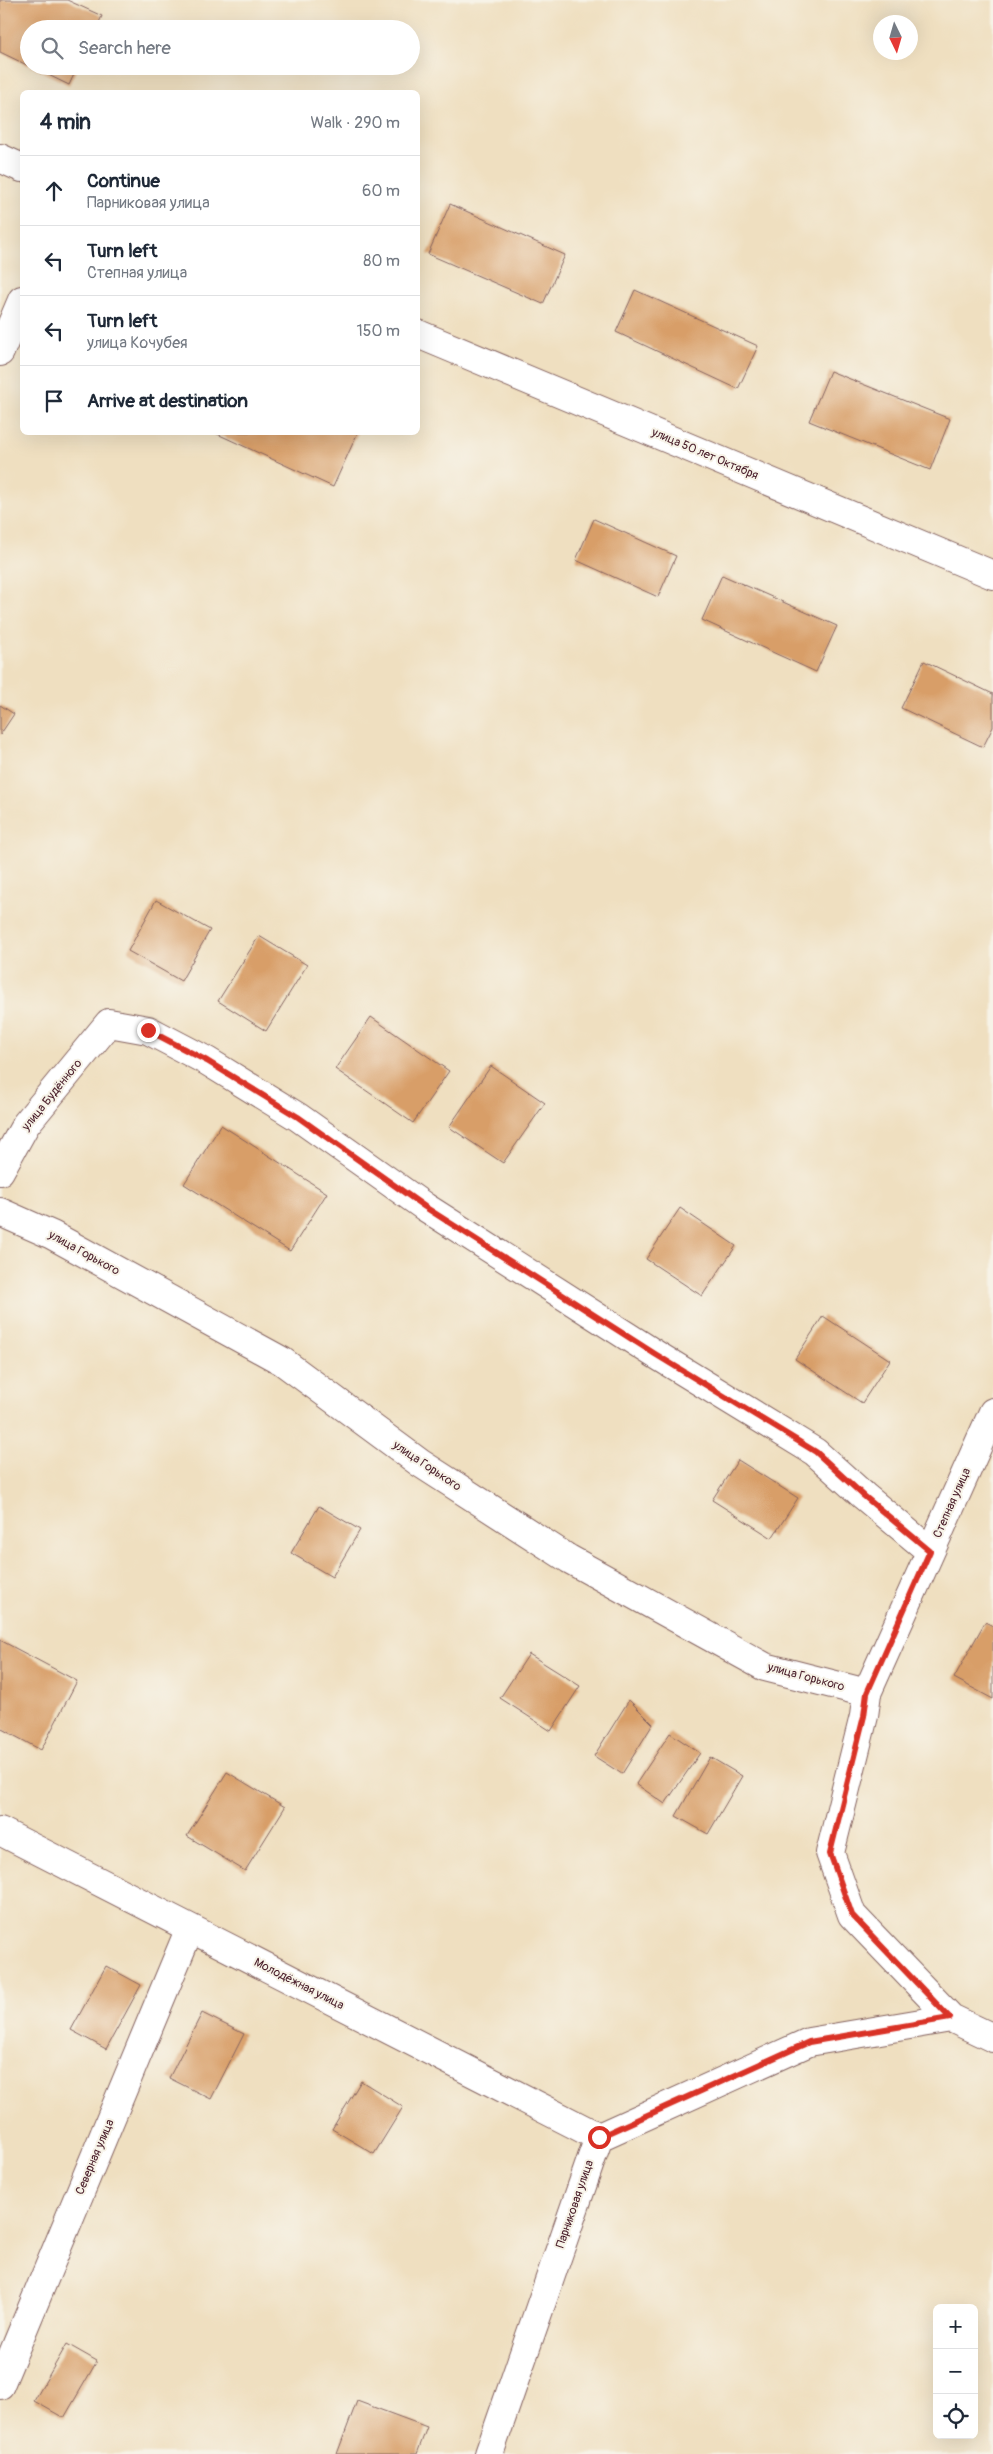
<!DOCTYPE html>
<meta charset="utf-8">
<style>
:root{--surface:#fff;--page:#f2f2f3;--text:#1f2937;--muted:#747a83;--line:#e0e1e3}
body{margin:0;font-family:Pangolin,sans-serif;background:var(--page);color:var(--text)}
.controls{position:absolute;right:15px;bottom:15px;display:grid;overflow:hidden;border-radius:8px;box-shadow:0 5px 20px #0002}
.controls button{width:45px;height:45px;display:grid;place-items:center;padding:0;border:0;border-bottom:1px solid var(--line);background:var(--surface);color:var(--text);font:25px sans-serif}
.compass{position:absolute;left:873px;top:15px;width:45px;height:45px;border-radius:50%;background:var(--surface);box-shadow:0 5px 20px #0002;rotate:175deg}
.stop{position:absolute;width:15px;height:15px;margin:-11px;border:4px solid #d93025;border-radius:50%;background:#fff}
.stop.end{background:#d93025;border-color:#fff;box-shadow:0 1px 5px #0008}
.list{margin:0;padding:0;list-style:none}
h2{display:flex;justify-content:space-between;align-items:center;height:65px;margin:0;padding:0 20px;font-size:21px}
h2 small{font-size:16px;font-weight:400;color:var(--muted)}
.list li{display:grid;grid-template-columns:32px 1fr auto;gap:15px;align-items:center;box-sizing:border-box;height:70px;padding:0 20px;border-top:1px solid var(--line)}
.list b{display:block;font-size:19px;white-space:nowrap}
.list p{margin:0;font-size:16px;white-space:nowrap;color:var(--muted)}
.list em{font-size:16px;font-style:normal;color:var(--muted)}
.icon{flex:none;width:28px;height:28px;fill:none;stroke:currentColor;stroke-width:2;stroke-linecap:round;stroke-linejoin:round}
.map{position:relative;flex:none;width:993px;height:2454px;overflow:hidden}
.search{position:absolute;background:var(--surface);box-shadow:0 5px 20px #0002;left:20px;top:20px;width:400px;height:55px;display:flex;align-items:center;gap:12px;box-sizing:border-box;padding:0 18px;border-radius:28px;color:var(--muted);font-size:19px}
.panel{position:absolute;background:var(--surface);box-shadow:0 5px 20px #0002;left:20px;top:90px;width:400px;height:345px;border-radius:8px}
.map>svg:first-child{display:block}
.building{fill:#d89e67}
.lines{fill:none;stroke-linecap:round;stroke-linejoin:round}
.minor-casing{stroke:#84625f;stroke-width:30}
.minor{stroke:#fff;stroke-width:28}
.route{stroke:#d93025;stroke-width:6}
.labels{text-anchor:middle;dominant-baseline:central;stroke-width:4;stroke-linejoin:round;paint-order:stroke}
.street-label{font-size:12px;fill:#4a1f2b;stroke:#f7f3e8}
</style>
<div class="map">
<svg width="993" height="2454" viewBox="0 0 993 2454">
<rect width="100%" height="100%" fill="#f7f3e8"/>
<filter id="ink" filterUnits="userSpaceOnUse"><feTurbulence type="fractalNoise" baseFrequency=".02" numOctaves="2"/><feDisplacementMap in="SourceGraphic" scale="10" xChannelSelector="R" yChannelSelector="G"/><feConvolveMatrix kernelMatrix="1 2 1 2 8 2 1 2 1" color-interpolation-filters="sRGB"/></filter>
<filter id="wash" filterUnits="userSpaceOnUse"><feTurbulence type="fractalNoise" baseFrequency=".0096" numOctaves="4" result="noise"/><feDisplacementMap in="SourceGraphic" scale="20" xChannelSelector="R" yChannelSelector="G"/><feGaussianBlur stdDeviation="1.12" result="paint"/><feColorMatrix in="noise" values="0 0 0 0 0 0 0 0 0 0 0 0 0 0 0 0 0 1.4 0 .05"/><feComposite in="paint" operator="in"/></filter>
<g filter="url(#wash)">
<rect width="100%" height="100%" fill="#efdfc0"/>
<g id="blocks">
<path class="building" d="M0 0H67L102 16 96 29H29V66L0 52Z
M30 66H78L69 85Z
M450 204 565 255 543 304 428 254Z
M635 290 758 346 738 389 616 332Z
M830 371 950 419 930 470 809 421Z
M213 432H358L333 487Z
M594 519 676 556 658 597 576 560Z
M722 575 837 626 816 672 702 620Z
M924 661 993 694V727L983 747 901 708Z
M0 705 14 714 0 735Z
M156 900 210 930 181 981 128 951Z
M259 936 307 965 266 1031 218 1001Z
M371 1017 449 1071 413 1123 335 1069Z
M491 1066 545 1103 503 1163 449 1127Z
M221 1125 327 1193 290 1251 184 1184Z
M680 1208 736 1246 702 1296 646 1259Z
M823 1316 890 1360 862 1403 795 1359Z
M738 1460 798 1498 772 1538 712 1500Z
M319 1506 360 1530 332 1577 291 1553Z
M985 1622 993 1626V1699L954 1678Z
M0 1640 77 1681 41 1750 0 1728Z
M529 1654 580 1686 551 1731 500 1698Z
M629 1700 653 1724 622 1774 594 1756Z
M670 1733 700 1753 665 1804 636 1784Z
M710 1757 742 1776 708 1834 676 1816Z
M227 1772 285 1807 245 1871 187 1836Z
M106 1966 141 1985 106 2049 71 2030Z
M202 2013 244 2034 211 2099 169 2078Z
M361 2081 403 2107 374 2154 332 2129Z
M67 2344 97 2361 64 2418 34 2401Z
M357 2401 427 2427 417 2454H337Z"/>
</g>
</g>
<g filter="url(#ink)">
<use href="#blocks" fill-opacity="0" stroke="#84625f" stroke-width="1"/>
<g class="lines">
<g class="minor-casing">
<path id="minor" d="M0 158 22 168
M418 334 993 575
M0 352 22 300
M0 1171 26 1124 109 1023 148 1030 207 1061 298 1117 425 1207 655 1354 815 1452 864 1496 930 1551
M0 1212 52 1235 282 1361 420 1463 569 1559 765 1667 867 1693
M993 1412 867 1693 864 1716 830 1853 852 1915 951 2018 993 2038
M0 1831 599 2137
M0 2385 190 1928
M489 2454 599 2137 809 2042 951 2018"/>
</g>
<use href="#minor" class="minor"/>
</g>
</g>
<g class="lines" filter="url(#ink)">
<path class="route" d="M148 1030 207 1061 298 1117 425 1207 655 1354 816 1452 864 1496 930 1551 867 1693 864 1716 830 1853 852 1915 950 2018 809 2042 599 2137"/>
</g>
<g class="labels">
<g class="street-label">
<text transform="translate(705 454) rotate(23)">улица 50 лет Октября</text>
<text transform="translate(52 1095) rotate(-51)">улица Будённого</text>
<text transform="translate(84 1253) rotate(29)">улица Горького</text>
<text transform="translate(427 1466) rotate(34)">улица Горького</text>
<text transform="translate(952 1503) rotate(-66)">Степная улица</text>
<text transform="translate(806 1677) rotate(15)">улица Горького</text>
<text transform="translate(299 1984) rotate(27)">Молодёжная улица</text>
<text transform="translate(95 2157) rotate(-67)">Северная улица</text>
<text transform="translate(575 2204) rotate(-71)">Парниковая улица</text>
</g>
</g>
</svg>
<div class="controls">
<button>+</button>
<button>−</button>
<button><svg class="icon" aria-label="locate" viewBox="0 0 24 24"><circle cx="12" cy="12" r="6"/><path d="M12 2v4M12 18v4M2 12h4M18 12h4"/></svg></button>
</div>
<svg class="compass" viewBox="-18 -18 36 36"><path d="M0-13l5 13h-10z" fill="#e53935"/><path d="M0 13l5-13h-10z" fill="#747a83"/></svg>
<div class="stop" style="left:599px;top:2137px"></div>
<div class="stop end" style="left:148px;top:1030px"></div>
<div class="search"><svg class="icon" aria-label="search" viewBox="0 0 24 24"><circle cx="10" cy="10" r="6"/><path d="M15 15l6 6"/></svg>Search here</div>
<section class="panel">
<h2>4 min<small>Walk · 290 m</small></h2>
<ul class="list">
<li><svg class="icon" aria-label="ahead" viewBox="0 0 24 24"><path d="M12 20V5M6 11l6-6 6 6"/></svg><div><b>Continue</b><p>Парниковая улица</p></div><em>60 m</em></li>
<li><svg class="icon" aria-label="left" viewBox="0 0 24 24"><path d="M17 20v-9H6M10 6l-5 5 5 5"/></svg><div><b>Turn left</b><p>Степная улица</p></div><em>80 m</em></li>
<li><svg class="icon" aria-label="left" viewBox="0 0 24 24"><path d="M17 20v-9H6M10 6l-5 5 5 5"/></svg><div><b>Turn left</b><p>улица Кочубея</p></div><em>150 m</em></li>
<li><svg class="icon" aria-label="arrive" viewBox="0 0 24 24"><path d="M6 21V4h12l-3 4 3 4H6"/></svg><div><b>Arrive at destination</b></div></li>
</ul>
</section>
</div>
